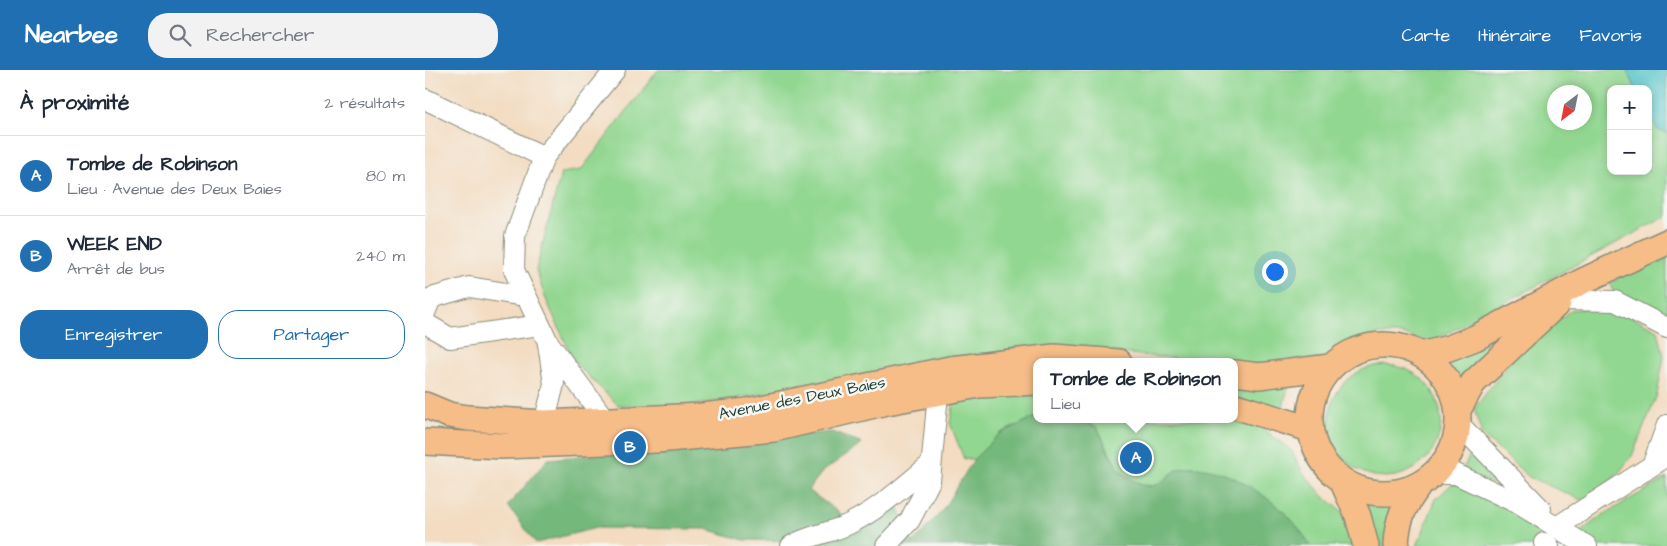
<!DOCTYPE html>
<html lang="fr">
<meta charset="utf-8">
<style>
:root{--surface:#fff;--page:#f2f2f3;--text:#1f2937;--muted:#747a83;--line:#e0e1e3;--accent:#1f6fb2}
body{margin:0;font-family:"Architects Daughter",sans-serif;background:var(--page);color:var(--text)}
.controls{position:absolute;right:15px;top:15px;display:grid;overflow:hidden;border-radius:10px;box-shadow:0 2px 8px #0003}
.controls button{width:45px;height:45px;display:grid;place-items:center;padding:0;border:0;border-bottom:1px solid var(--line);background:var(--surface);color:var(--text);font:25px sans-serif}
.compass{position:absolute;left:1122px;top:15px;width:45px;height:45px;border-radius:50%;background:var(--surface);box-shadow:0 2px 8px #0003;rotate:212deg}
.you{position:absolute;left:849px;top:201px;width:18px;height:18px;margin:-12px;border:4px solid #fff;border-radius:50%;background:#1a73e8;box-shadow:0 0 0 8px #1a73e833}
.badge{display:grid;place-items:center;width:32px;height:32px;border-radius:50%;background:var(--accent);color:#fff;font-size:16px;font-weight:700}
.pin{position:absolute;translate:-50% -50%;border:2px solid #fff;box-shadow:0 1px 5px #0006}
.popup{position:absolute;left:608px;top:288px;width:205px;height:65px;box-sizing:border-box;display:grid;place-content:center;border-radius:10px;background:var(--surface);filter:drop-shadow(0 1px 4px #0005);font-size:16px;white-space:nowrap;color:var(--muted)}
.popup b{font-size:19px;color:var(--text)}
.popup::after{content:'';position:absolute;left:50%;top:100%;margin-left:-10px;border:10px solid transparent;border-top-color:var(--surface)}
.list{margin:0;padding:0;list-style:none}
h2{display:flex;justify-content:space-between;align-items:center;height:65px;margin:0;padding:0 20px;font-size:21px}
h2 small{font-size:16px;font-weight:400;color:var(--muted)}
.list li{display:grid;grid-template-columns:32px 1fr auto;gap:15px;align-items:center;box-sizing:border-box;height:80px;padding:0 20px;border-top:1px solid var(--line)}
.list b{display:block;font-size:19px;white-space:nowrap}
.list p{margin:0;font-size:16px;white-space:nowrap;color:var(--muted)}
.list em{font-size:16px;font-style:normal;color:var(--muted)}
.actions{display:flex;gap:10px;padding:15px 20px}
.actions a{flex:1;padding:11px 0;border:1px solid var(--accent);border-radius:20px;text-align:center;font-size:18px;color:var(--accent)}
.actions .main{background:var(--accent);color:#fff}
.icon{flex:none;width:28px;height:28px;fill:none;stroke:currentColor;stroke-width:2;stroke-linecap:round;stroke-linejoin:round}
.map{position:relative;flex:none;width:1242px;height:476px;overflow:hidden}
header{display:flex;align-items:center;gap:30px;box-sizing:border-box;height:70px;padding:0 25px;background:var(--accent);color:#fff}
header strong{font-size:24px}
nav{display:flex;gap:28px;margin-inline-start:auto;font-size:18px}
.search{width:350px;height:45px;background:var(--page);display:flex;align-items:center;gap:12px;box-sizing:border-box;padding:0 18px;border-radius:20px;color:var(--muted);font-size:19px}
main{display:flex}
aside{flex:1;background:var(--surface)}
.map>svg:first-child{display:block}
.green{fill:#92d791;stroke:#588a62;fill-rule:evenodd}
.forest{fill:#75b87b;stroke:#4a7a58}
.water{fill:#56c4ca;stroke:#3a807f}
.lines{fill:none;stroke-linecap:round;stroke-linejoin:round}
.minor-casing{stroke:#898c7a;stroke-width:22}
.major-casing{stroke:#898c7a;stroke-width:28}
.minor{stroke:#fff;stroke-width:20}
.major{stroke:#f7bd88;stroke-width:25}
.labels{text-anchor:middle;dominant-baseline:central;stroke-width:5;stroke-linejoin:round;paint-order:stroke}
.street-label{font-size:16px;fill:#1f3d34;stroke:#f6f6f2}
</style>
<header>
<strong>Nearbee</strong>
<div class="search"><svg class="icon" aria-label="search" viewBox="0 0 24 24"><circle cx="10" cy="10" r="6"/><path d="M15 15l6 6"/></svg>Rechercher</div>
<nav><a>Carte</a><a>Itinéraire</a><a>Favoris</a></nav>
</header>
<main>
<aside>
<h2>À proximité<small>2 résultats</small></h2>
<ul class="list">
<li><span class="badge">A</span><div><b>Tombe de Robinson</b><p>Lieu · Avenue des Deux Baies</p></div><em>80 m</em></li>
<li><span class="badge">B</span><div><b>WEEK END</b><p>Arrêt de bus</p></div><em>240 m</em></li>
</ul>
<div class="actions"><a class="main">Enregistrer</a><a>Partager</a></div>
</aside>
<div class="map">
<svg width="1242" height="476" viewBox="0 0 1242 476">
<rect width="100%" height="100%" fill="#f6f6f2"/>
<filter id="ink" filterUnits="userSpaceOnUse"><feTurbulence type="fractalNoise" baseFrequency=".02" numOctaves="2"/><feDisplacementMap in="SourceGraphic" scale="10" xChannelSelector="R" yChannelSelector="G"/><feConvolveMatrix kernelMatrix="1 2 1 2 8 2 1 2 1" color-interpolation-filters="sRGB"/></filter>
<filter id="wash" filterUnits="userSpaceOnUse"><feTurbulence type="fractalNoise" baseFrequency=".0096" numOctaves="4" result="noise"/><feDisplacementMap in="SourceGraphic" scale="20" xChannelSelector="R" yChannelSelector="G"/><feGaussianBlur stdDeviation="1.12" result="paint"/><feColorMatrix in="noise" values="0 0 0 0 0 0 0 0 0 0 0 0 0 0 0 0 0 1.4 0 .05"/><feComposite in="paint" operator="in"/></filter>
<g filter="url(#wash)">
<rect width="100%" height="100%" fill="#f3dcc1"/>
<path class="green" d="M233 0H1202L1211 19H1186V101H1223V41L1233 60 1242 63V146L1004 273 977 264H956L928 270 896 289 819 295 810 292H786L675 281 517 288 392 315 250 338 193 335 150 293 120 227 111 200 136 103 156 100ZM1130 22H1160V52H1130Z
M1242 181V242L1189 223 1185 213 1230 185Z
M1185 236 1233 260 1239 286 1232 325 1207 386 1191 406 1159 431 1104 407 1057 365 1049 339 1091 284 1146 240Z
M1073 267 1077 273 1033 316 1017 293Z
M904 351a56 56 0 1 1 112 0a56 56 0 1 1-112 0Z
M864 314 856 344 810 329V315Z
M612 322V346L574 364 549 389H539L525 353 529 332 549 323Z
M810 345 823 347 867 381 877 401 899 427 921 444 931 476H886L860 443 756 398 733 416 717 415 694 401 672 357 653 349H810Z
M1046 383 1092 424 1037 401Z
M1242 408V476H992L1011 429 1027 414H1042L1144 471 1176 446Z
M969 435 963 476H949L938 436Z"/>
<path class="forest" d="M612 346V349H653L672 357C683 379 691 407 717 415 736 421 742 402 757 398 788 390 838 422 860 443 870 452 878 465 886 476H376L374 471 319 470 281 459 171 458 111 473 83 436 123 389 407 362 437 374 398 401 383 420 420 447 469 428 488 473 517 441 549 389 574 364Z"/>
<path class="water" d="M1202 0H1242V63L1233 60 1223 41V19H1211Z"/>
</g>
<g filter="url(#ink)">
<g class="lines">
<g class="minor-casing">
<path id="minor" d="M0 29 119 87
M1137 230 1190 231 1242 258
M0 243 6 228 44 217 100 226
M0 253 25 268 115 255
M181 351 123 272 89 200 90 166 119 87 190 0
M1032 352 1116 439
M119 353 129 314 123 274
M1227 396 1242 355
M1009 404H1031L1092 433 1162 476
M1133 456 1242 386
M1119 473 1124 476
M366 476C384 465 406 463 424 454 455 439 480 415 506 394
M461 476 485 450 505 411 513 323"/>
</g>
<g class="major-casing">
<path id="major" d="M885 349a74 74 0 1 1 148 0a74 74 0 1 1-148 0Z
M996 285 1024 278 1050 268 1160 210 1242 172
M810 303 834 306 905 297
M0 335 24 345 43 348 119 353 277 346 322 341 525 299 629 287 694 292
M810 336 885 359
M1033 340 1048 313 1133 233
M0 372 77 376 232 370 349 359 462 332 554 315 612 312
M917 410 933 446 941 476
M971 476C972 448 979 436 995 414"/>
</g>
<use href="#minor" class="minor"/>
<use href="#major" class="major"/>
</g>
</g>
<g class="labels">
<g class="street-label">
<text transform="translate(377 328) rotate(-11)">Avenue des Deux Baies</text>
</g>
</g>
</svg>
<div class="controls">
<button>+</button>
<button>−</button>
</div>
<svg class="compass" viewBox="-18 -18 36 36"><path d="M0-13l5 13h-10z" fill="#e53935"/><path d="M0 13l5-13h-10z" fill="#747a83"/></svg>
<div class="you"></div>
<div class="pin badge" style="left:711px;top:388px">A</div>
<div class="popup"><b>Tombe de Robinson</b>Lieu</div>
<div class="pin badge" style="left:205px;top:377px">B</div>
</div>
</main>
